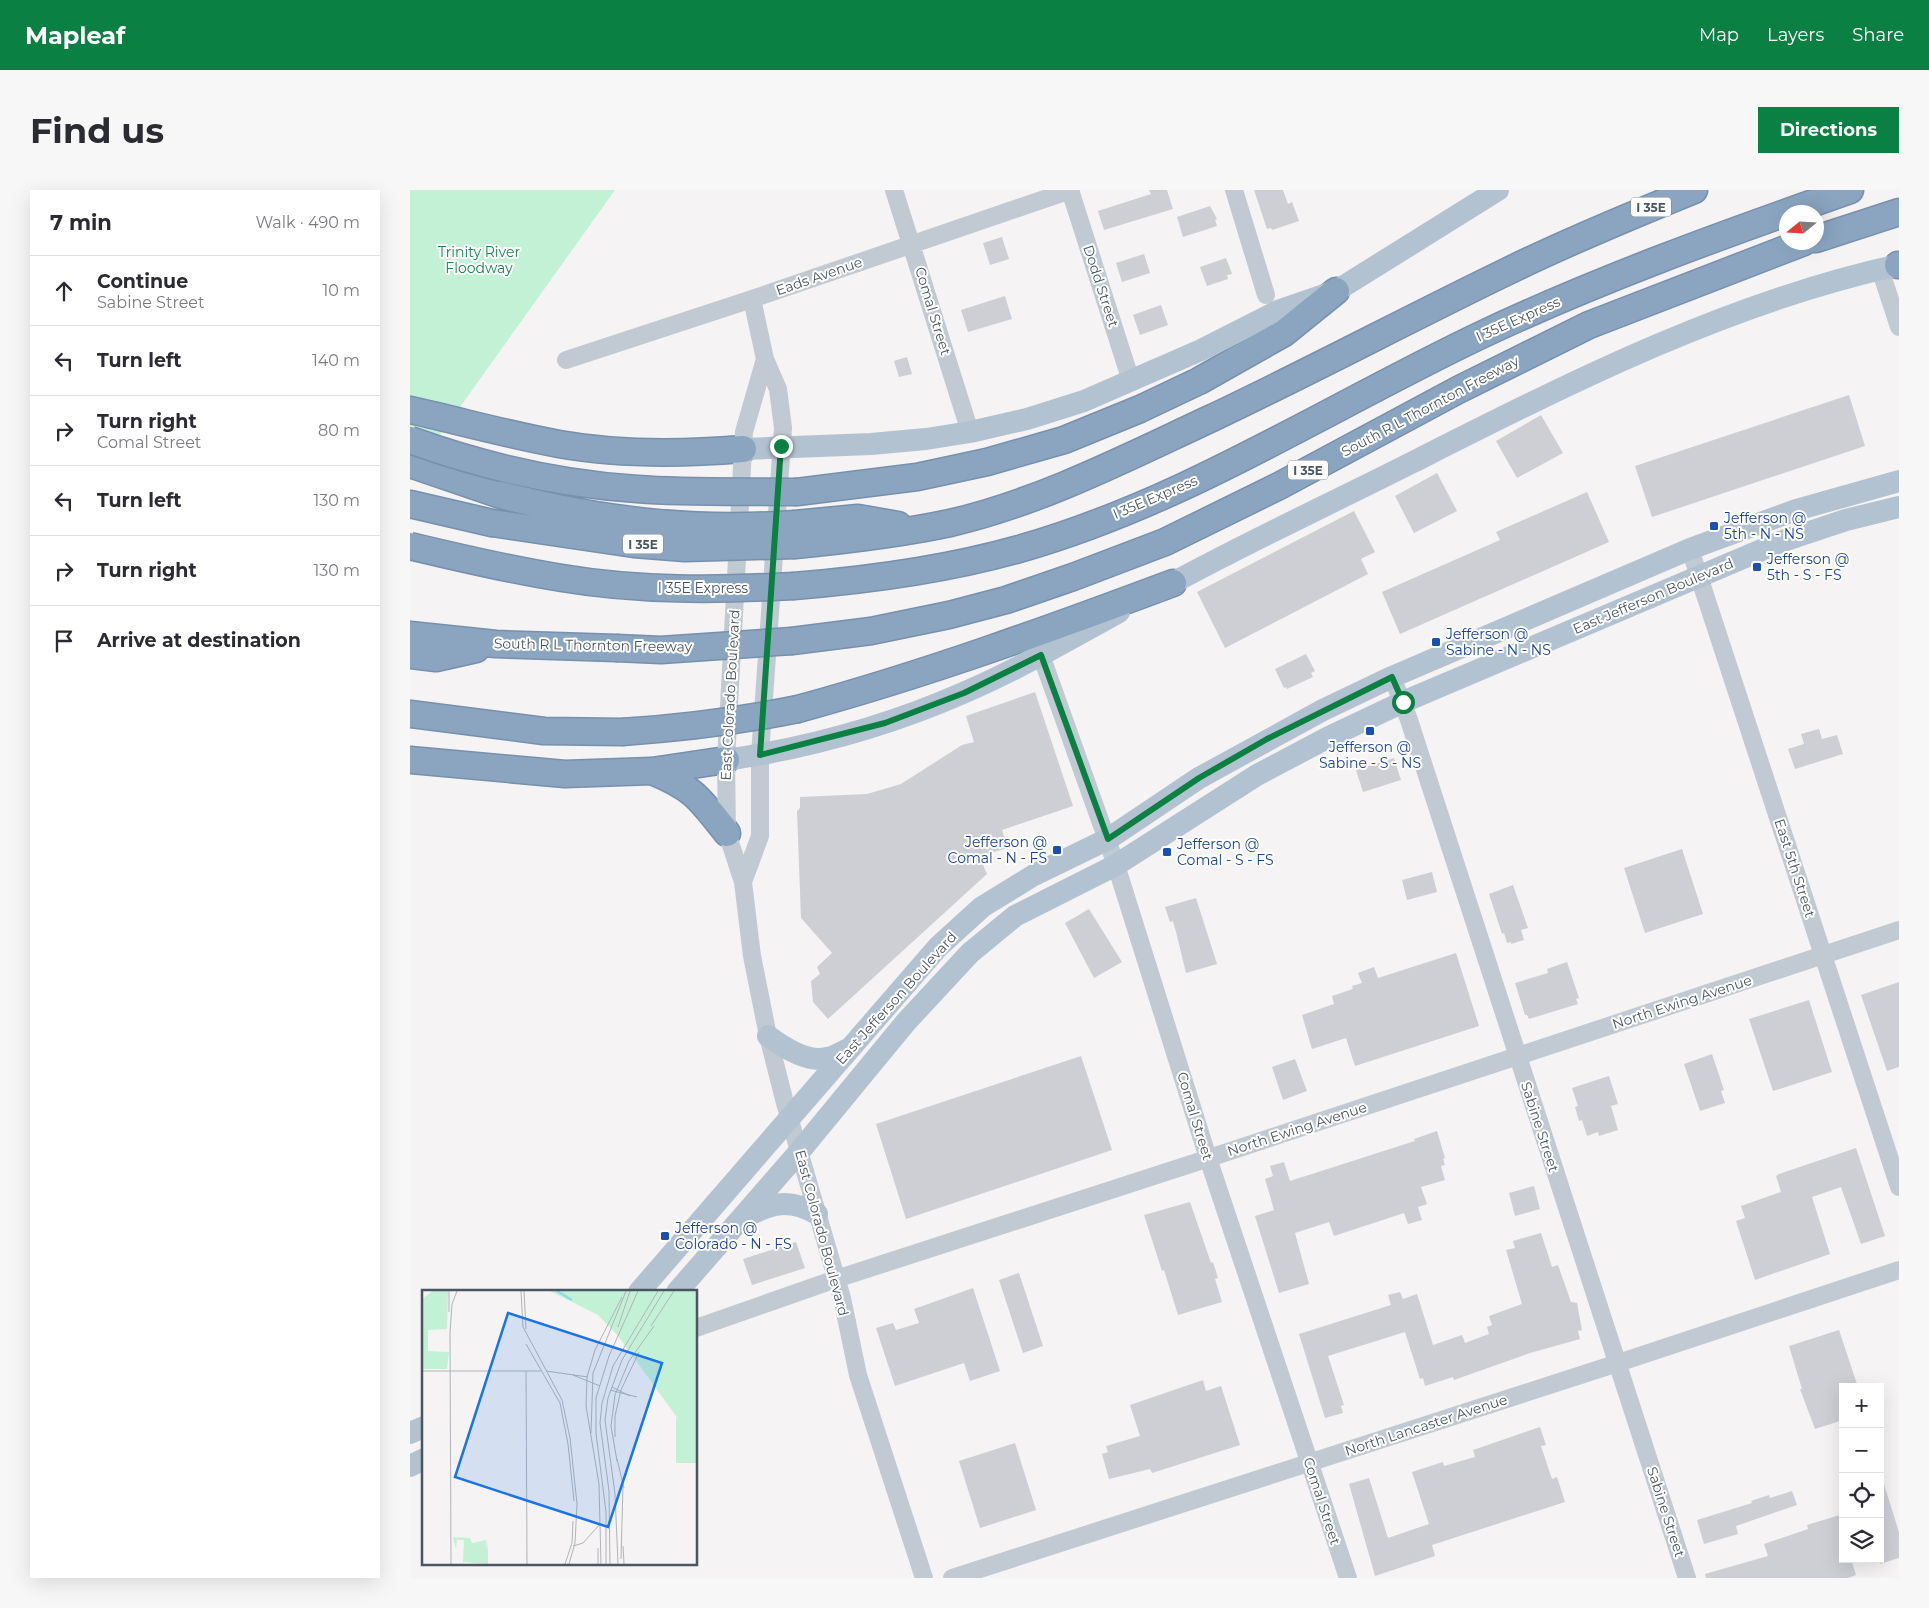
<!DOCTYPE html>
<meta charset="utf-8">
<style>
:root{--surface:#fff;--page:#f7f7f7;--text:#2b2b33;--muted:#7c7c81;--line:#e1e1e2;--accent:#0b8043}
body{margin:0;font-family:Montserrat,sans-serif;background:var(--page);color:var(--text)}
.controls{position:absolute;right:15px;bottom:15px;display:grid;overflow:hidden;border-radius:0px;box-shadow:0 5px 20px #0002}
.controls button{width:45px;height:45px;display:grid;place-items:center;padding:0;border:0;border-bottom:1px solid var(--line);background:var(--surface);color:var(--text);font:25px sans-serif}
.compass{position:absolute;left:1369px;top:15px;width:45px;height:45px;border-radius:50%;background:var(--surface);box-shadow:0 5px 20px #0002;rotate:252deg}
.stop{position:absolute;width:15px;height:15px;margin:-11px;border:4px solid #0b8043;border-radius:50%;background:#fff}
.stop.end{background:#0b8043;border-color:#fff;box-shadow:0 1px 5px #0008}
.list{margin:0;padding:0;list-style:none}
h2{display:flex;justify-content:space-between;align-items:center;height:65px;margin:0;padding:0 20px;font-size:21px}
h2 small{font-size:16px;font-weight:400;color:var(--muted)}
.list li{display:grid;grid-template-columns:32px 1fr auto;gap:15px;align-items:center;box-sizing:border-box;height:70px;padding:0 20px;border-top:1px solid var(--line)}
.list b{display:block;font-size:19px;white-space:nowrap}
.list p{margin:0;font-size:16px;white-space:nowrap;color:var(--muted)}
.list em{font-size:16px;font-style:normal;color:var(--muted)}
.icon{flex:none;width:28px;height:28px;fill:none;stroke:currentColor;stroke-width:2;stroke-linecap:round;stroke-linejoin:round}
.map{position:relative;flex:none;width:1489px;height:1388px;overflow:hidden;border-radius:0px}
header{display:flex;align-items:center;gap:30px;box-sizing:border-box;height:70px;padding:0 25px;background:var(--accent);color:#fff}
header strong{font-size:24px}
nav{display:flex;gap:28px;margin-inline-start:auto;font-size:18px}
.intro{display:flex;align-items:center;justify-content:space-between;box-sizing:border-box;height:120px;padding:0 30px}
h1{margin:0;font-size:35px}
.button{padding:12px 22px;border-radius:0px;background:var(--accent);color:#fff;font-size:18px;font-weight:700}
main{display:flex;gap:30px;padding:0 30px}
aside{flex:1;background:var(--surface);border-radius:0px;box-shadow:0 5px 20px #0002}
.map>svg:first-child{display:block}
.green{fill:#c3f1d5}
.building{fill:#cdcfd5}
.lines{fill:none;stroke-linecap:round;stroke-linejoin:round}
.highway-casing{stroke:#7690ad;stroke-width:29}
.minor{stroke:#c1cad2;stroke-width:18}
.major{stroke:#b3c2d1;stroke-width:22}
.highway{stroke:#8ba5c1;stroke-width:26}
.highway-bridge-casing{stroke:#7690ad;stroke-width:29;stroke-linecap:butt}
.highway-bridge{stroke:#8ba5c1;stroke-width:26}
.route{stroke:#0b8043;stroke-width:6}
.transit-dot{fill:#1a4fb4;stroke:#fff;stroke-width:2}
.labels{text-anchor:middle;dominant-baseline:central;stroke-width:4;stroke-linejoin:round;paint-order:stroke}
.shield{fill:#fff;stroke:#808990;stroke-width:1}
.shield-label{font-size:12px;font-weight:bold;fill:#4a5661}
.park-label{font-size:14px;fill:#17864f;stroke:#fff}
.street-label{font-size:14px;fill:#4a5661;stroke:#fff}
.transit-label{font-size:14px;fill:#164399;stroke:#fff;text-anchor:start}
.inset-river{fill:none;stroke:#90daee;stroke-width:2.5}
.inset-road{fill:none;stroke:#b1b4b9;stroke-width:1}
.view{fill:#1a73e8;fill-opacity:0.15;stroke:#1a73e8;stroke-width:2.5}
.inset-edge{fill:none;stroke:#4a5661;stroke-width:2.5}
</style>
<header>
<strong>Mapleaf</strong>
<nav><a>Map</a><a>Layers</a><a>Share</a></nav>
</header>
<div class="intro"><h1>Find us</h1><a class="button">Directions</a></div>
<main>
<aside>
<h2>7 min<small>Walk · 490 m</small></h2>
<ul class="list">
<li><svg class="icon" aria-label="ahead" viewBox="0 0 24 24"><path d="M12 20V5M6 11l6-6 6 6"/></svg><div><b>Continue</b><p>Sabine Street</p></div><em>10 m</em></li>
<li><svg class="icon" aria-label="left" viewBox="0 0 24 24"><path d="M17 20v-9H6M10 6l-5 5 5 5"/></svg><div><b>Turn left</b></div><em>140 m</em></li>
<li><svg class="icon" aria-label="right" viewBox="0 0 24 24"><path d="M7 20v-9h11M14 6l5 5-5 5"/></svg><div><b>Turn right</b><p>Comal Street</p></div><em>80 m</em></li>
<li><svg class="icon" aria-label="left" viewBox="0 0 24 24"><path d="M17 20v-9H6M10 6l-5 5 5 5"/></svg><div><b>Turn left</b></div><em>130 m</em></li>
<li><svg class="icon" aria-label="right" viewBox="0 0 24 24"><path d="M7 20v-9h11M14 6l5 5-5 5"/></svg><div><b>Turn right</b></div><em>130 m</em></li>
<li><svg class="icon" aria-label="arrive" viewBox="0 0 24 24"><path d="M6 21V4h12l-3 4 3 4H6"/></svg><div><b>Arrive at destination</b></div></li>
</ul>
</aside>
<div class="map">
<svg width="1489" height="1388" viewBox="0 0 1489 1388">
<rect width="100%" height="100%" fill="#f5f3f3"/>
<path class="green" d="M0 0H205L0 287Z"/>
<path class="building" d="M739 0H757L763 19 694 40 688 21 741 4Z
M844 0H873L878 14 882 12 889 31 862 40 861 38 857 39Z
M800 16 807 29 805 30 807 36 773 47 767 27Z
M592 47 599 69 580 75 573 53Z
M734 64 740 83 712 92 706 73Z
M816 68 822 84 817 85 818 89 797 96 790 77Z
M595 106 602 129 558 142 551 120Z
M751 115 758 135 730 145 723 125Z
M497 167 502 184 489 187 484 171Z
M1439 205 1455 256 1242 327 1225 276Z
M1131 225 1153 263 1107 288 1086 251Z
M1027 283 1047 321 1004 343 985 306Z
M1177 302 1199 352 990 444 972 402 1090 350 1086 342Z
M944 321 965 362 951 369 958 384 815 458 787 402Z
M896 464 905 481 901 483 903 487 877 499 876 497 874 498 865 479Z
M625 502 663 616 592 640 598 658 569 666 577 684 418 829 403 812 401 791 410 784 407 777 422 763 391 728 387 621 390 618V607L457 604 491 594 552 555 564 552 556 526Z
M1409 539 1412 549 1427 545 1433 564 1385 579 1378 559 1394 554 1391 544Z
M984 568 991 590 953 602 946 580Z
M1272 659 1293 724 1235 743 1214 678Z
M1022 682 1027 702 997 710 992 690Z
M1103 695 1118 738 1111 740 1114 750 1101 754V752L1097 753 1094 743 1092 744 1079 704Z
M786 708 807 774 776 783 766 742 763 731 760 732 755 717Z
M679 719 712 772 684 788 655 733Z
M1046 763 1069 836 945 876 936 848 902 859 892 825 924 814 922 806 943 799 942 796 952 793 948 783 964 777 968 788Z
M1157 772 1169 808 1166 809 1168 814 1119 829 1117 825H1115L1105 793 1138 783 1137 779Z
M1489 792V877L1477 881 1451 805Z
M1399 810 1422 882 1363 901 1339 829Z
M1302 864 1314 900 1311 901 1315 913 1290 921 1274 874Z
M671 866 702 960 496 1029 466 934Z
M885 869 897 901 873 910 862 877Z
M1199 886 1208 914 1201 916 1208 940 1189 946 1188 942 1177 946 1172 930 1169 931 1165 917 1168 916 1162 898Z
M1027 941 1035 968 1033 969 1035 975 1031 976 1035 990 1011 997 1017 1014 1008 1017 1012 1030 998 1034 994 1023 924 1046 919 1032 885 1043 899 1094 869 1103 845 1026 864 1020 855 989 863 986 860 976 874 972 880 991 1005 951 1004 949Z
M1446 958 1475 1046 1451 1054 1431 997 1402 1007 1420 1064 1345 1090 1326 1031 1335 1028 1331 1016 1371 1002 1366 986 1369 984Z
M1124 996 1130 1019 1105 1026 1099 1003Z
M780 1012 801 1073 803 1072 808 1088 805 1089 812 1112 768 1125 754 1080 752 1081 734 1025Z
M1131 1043 1142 1077 1148 1075 1161 1112 1167 1113 1172 1140 1168 1141 1170 1149 1120 1163 1044 1190 1043 1187 1015 1196 1013 1188 1010 1189 995 1142 918 1166 934 1215 931 1216 933 1223 915 1228 889 1144 981 1115 978 1105 990 1102 993 1109 1007 1104 1023 1155 1052 1145 1055 1153 1079 1144 1077 1137 1082 1135 1079 1126 1112 1114 1096 1060 1105 1058 1103 1051Z
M386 1052 395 1078 342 1095 333 1069Z
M609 1083 633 1156 613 1163 589 1090Z
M563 1098 590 1181 560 1191 554 1173 485 1196 466 1138 483 1133 486 1140 509 1133 504 1119Z
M1429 1140 1448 1197H1433V1230L1405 1239 1390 1199H1392L1379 1156Z
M793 1190 796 1201 811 1196 830 1255 742 1283 740 1279 699 1289 692 1264 698 1262 696 1256 730 1246 720 1215Z
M1130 1237 1136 1255 1131 1256 1142 1289 1147 1287 1155 1312 1022 1355 1025 1366 965 1386 939 1294 959 1288 978 1348 1019 1334 1002 1282 1033 1272 1034 1276 1065 1267 1063 1260Z
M605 1253 626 1320 570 1338 549 1271Z
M1470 1291H1473L1489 1342V1368L1470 1374Z
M1382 1301 1387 1315 1326 1336 1328 1344 1294 1354 1287 1330 1342 1313 1341 1311 1359 1305 1360 1308Z
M1433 1324V1369H1441L1446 1385 1438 1388H1296L1295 1384 1358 1366 1354 1354 1398 1339 1397 1335Z"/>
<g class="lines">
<g class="highway-casing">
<path id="highway" d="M1406 49 1489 22
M1488 75H1489
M0 220C50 231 99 245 149 254 210 265 272 264 333 259
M0 274 91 305
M387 302 507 287 577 272 654 250 730 219 789 191 874 143 926 101
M0 314 82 333
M385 334 448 328 488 335
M385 355C436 350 489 344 540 333 631 312 718 267 802 228 901 181 997 130 1096 82 1157 52 1220 26 1284 0
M384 396C459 390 535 380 609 359 772 313 916 219 1069 146 1189 89 1315 44 1440 0
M0 445 86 454 206 458
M382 451 461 441 539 425 596 410 663 387 755 352 869 296 1048 200 1179 135 1394 52
M0 465 26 468 66 459
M388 519C516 484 640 439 763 393
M0 524 134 541 212 542
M0 570 155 584 242 581 316 570
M242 581C284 598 290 609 317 643"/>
</g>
<path class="minor" d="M484 0 560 242
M660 0 721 191
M824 0 856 105
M1470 79 1489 137
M355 169 334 242 333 259 316 570 317 643 333 692 342 766 358 846 375 913 432 1108 448 1185 514 1388
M156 170 342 109 661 0
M1280 359 1489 997
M631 465 706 675 798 968 938 1388
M982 487 998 527 1277 1388
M333 692 350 646V565L373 238 368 199 355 169 342 109
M286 1138 426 1089 784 973 1489 740
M542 1388 1208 1173 1489 1080"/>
<path class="major" d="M333 259 461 254 516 249 560 242 617 229 674 211 791 160 868 121 926 101 1088 0
M748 401C831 355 918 315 1003 272 1158 194 1318 112 1489 75
M316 570C397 558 478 536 553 503 607 480 658 450 709 422
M358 846C373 857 398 873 417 868 424 867 430 863 436 860
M335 1027C362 1013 379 1008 407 1024
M229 1102 528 757 572 717 624 685 698 649 789 588 913 520 982 487 1280 359 1386 320 1489 291
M267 1102 389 962 496 832 560 763 605 726 706 675 847 585 917 548 993 512 1373 351 1436 330 1489 317
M0 1243 14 1237
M0 1276 14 1269"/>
<use href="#highway" class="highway"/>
<g class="highway-bridge-casing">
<path id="highway-bridge" d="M0 250C72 276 150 294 227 299 280 303 333 301 387 302
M91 305C192 331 281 341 385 334
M82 333 224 354 275 358 385 355
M0 356C50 368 101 380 152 388 229 401 307 400 384 396
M206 458 251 460 382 451
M212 542C272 538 329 531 388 519"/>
</g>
<use href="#highway-bridge" class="highway-bridge"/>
</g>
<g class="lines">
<path class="route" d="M371 256 350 565 475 533 554 503 631 465 698 649 789 588 857 549 982 487 993 512"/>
</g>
<g class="transit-dot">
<rect x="1299" y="331" width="10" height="10" rx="2.5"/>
<rect x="1342" y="372" width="10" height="10" rx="2.5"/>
<rect x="1021" y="447" width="10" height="10" rx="2.5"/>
<rect x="955" y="536" width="10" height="10" rx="2.5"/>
<rect x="642" y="655" width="10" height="10" rx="2.5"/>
<rect x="752" y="657" width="10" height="10" rx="2.5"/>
<rect x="250" y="1041" width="10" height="10" rx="2.5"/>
</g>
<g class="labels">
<g class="shield">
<rect x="1221" y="7.5" width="40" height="19" rx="4"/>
<rect x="878" y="270.5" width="40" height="19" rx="4"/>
<rect x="213" y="344.5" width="40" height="19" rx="4"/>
</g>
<g class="shield-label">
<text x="1241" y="17">I 35E</text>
<text x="898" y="280">I 35E</text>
<text x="233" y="354">I 35E</text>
</g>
<g class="park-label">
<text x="69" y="62">Trinity River<tspan x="69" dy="16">Floodway</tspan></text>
</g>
<g class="street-label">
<text transform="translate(409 86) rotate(-19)">Eads Avenue</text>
<text transform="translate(691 96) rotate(72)">Dodd Street</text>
<text transform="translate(523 121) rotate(73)">Comal Street</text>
<text transform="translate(1108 129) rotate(-24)">I 35E Express</text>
<text transform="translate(1020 216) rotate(-28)">South R L Thornton Freeway</text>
<text transform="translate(745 307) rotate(-23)">I 35E Express</text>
<text x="293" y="398">I 35E Express</text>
<text transform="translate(1243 406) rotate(-23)">East Jefferson Boulevard</text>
<text transform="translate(183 455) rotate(1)">South R L Thornton Freeway</text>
<text transform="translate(320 505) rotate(-87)">East Colorado Boulevard</text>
<text transform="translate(1385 678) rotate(72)">East 5th Street</text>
<text transform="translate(486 808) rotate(-48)">East Jefferson Boulevard</text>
<text transform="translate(1272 812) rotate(-18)">North Ewing Avenue</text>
<text transform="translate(785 926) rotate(73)">Comal Street</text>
<text transform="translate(1130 937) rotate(72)">Sabine Street</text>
<text transform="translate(887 939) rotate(-18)">North Ewing Avenue</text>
<text transform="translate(412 1043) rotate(75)">East Colorado Boulevard</text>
<text transform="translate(1016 1235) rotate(-18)">North Lancaster Avenue</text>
<text transform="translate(912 1311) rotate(72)">Comal Street</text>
<text transform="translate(1256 1322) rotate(72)">Sabine Street</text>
</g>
<g class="transit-label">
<text x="1314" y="328">Jefferson @<tspan x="1314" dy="16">5th - N - NS</tspan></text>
<text x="1357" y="369">Jefferson @<tspan x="1357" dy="16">5th - S - FS</tspan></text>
<text x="1036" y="444">Jefferson @<tspan x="1036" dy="16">Sabine - N - NS</tspan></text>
<text x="960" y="557" text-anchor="middle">Jefferson @<tspan x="960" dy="16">Sabine - S - NS</tspan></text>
<text x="637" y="652" text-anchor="end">Jefferson @<tspan x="637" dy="16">Comal - N - FS</tspan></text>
<text x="767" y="654">Jefferson @<tspan x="767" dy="16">Comal - S - FS</tspan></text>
<text x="265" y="1038">Jefferson @<tspan x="265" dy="16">Colorado - N - FS</tspan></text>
</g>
</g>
<g transform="translate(12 1100)">
<rect width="275" height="275" fill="#f5f3f3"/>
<path d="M11 1H26L25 39 6 40V61L27 62 25 79H0V9ZM128 1H275V173H254V127L257 130 196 46 176 25ZM31 247 48 248 50 253 64 250 65 262 66 250V274L41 272 42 250H35L34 259Z" fill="#c3f1d5"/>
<path class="inset-river" d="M135 1 150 10"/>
<path class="inset-road" d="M99 1 101 37 140 110 148 148 155 214 153 253 147 274M102 1 104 39M27 22V1M229 36 252 1M196 37 208 1M104 54 138 113 146 154 152 211M0 81H119M104 81 105 274M124 81 166 87M151 85 178 96M165 87 164 116 177 194 178 236M165 87 173 60 200 7M190 97 208 106M188 100 215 107M199 100 217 62M169 143 171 83 204 1M193 147V126L199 100M195 169 202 198M195 171 189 136 193 105 207 71 232 36M178 234 179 274M151 256 161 253 178 234M201 256 202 274M199 269 201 195M29 274 28 43 30 14 35 1M143 274 150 253 151 231M176 274V258M184 274V222L174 143V108L187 66 216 1M188 274 187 201 178 133 180 113 191 76 236 1M196 274 193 204 183 130 186 108 200 70 242 1"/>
<path class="view" d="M86 23 240 73 186 237 33 187Z"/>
<rect width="275" height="275" class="inset-edge"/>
</g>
</svg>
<div class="controls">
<button>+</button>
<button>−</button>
<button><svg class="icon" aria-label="locate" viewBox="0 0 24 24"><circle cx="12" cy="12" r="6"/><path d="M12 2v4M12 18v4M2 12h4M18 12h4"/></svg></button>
<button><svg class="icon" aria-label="layers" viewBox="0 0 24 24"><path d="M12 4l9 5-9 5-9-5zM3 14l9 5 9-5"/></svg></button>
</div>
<svg class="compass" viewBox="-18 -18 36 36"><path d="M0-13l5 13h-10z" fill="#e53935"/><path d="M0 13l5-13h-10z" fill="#7c7c81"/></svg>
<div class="stop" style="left:993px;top:512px"></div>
<div class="stop end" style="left:371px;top:256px"></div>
</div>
</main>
